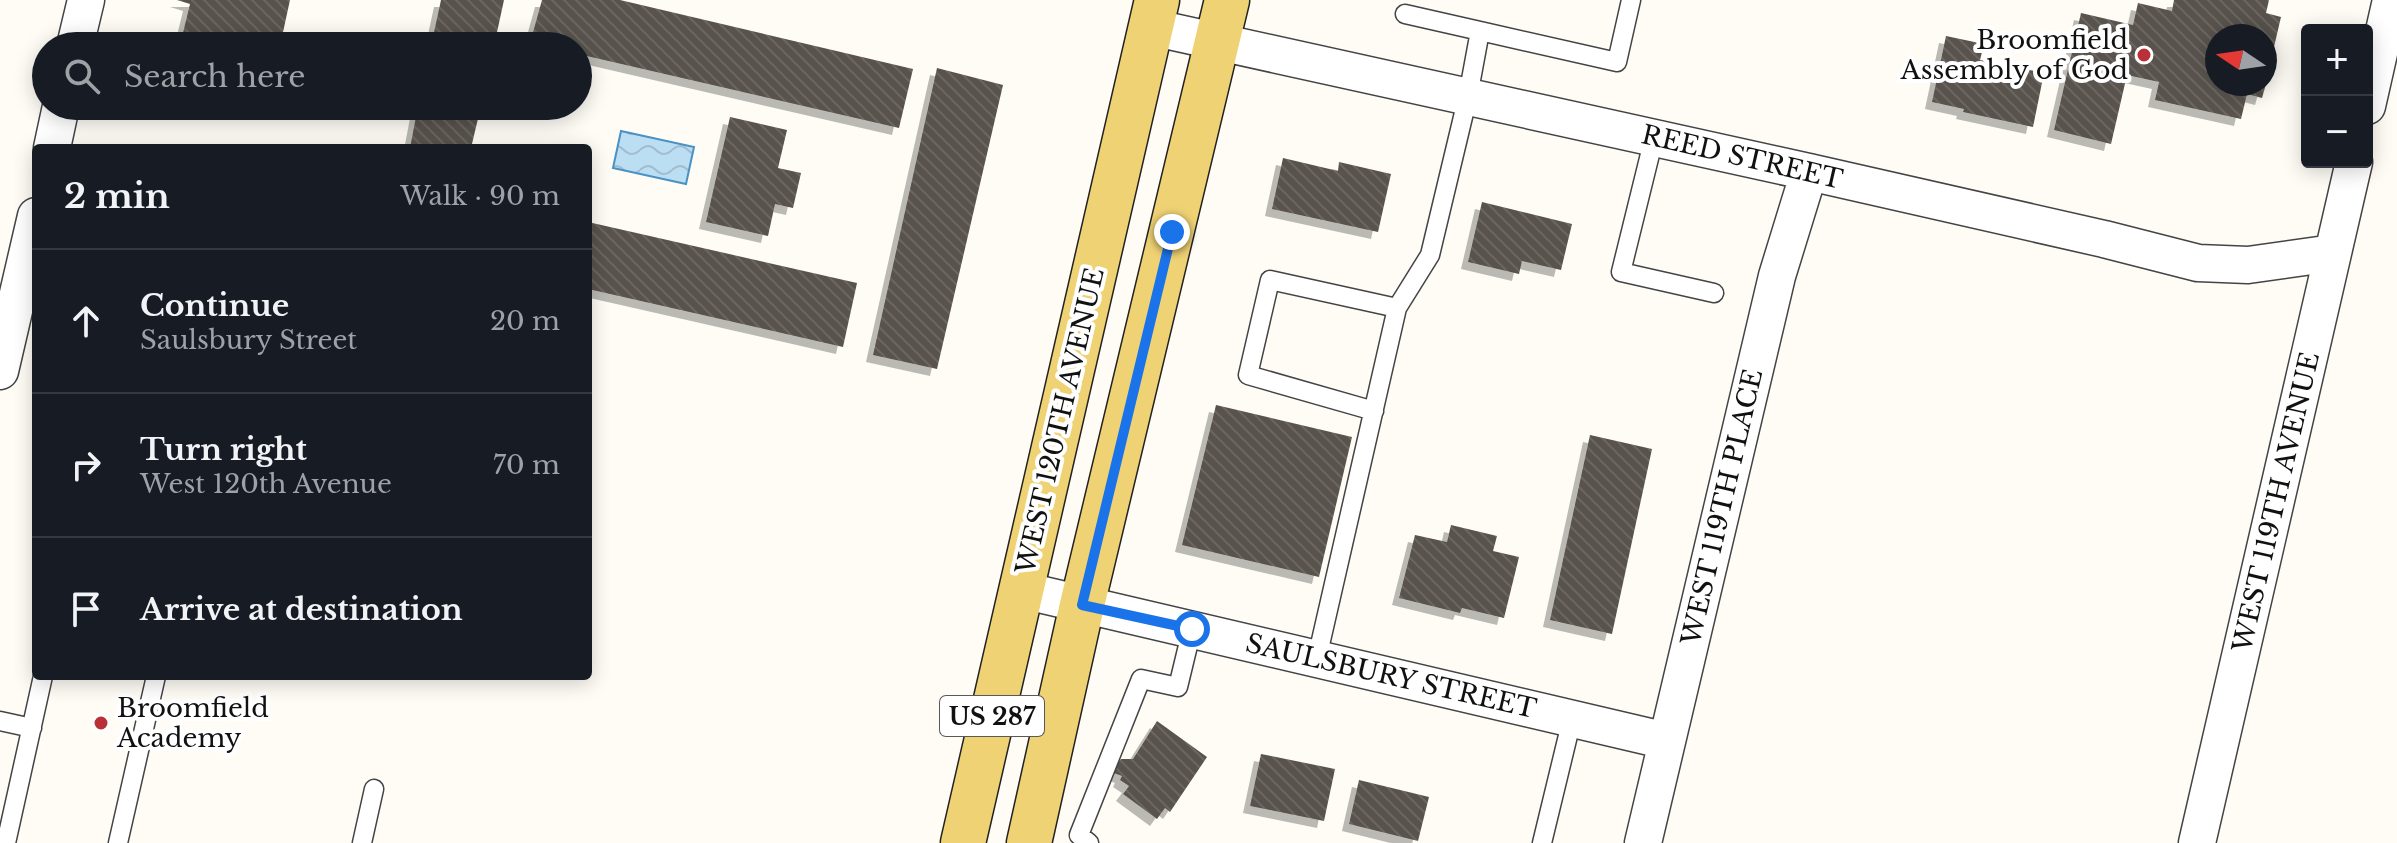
<!DOCTYPE html>
<meta charset="utf-8">
<style>
:root{--surface:#171b24;--page:#20242c;--text:#f1f3f6;--muted:#9ea1a6;--line:#363941}
body{margin:0;font-family:"Libre Baskerville",serif;background:var(--page);color:var(--text)}
.controls{position:absolute;right:24px;top:24px;display:grid;overflow:hidden;border-radius:8px;box-shadow:0 4px 20px #0003}
.controls button{width:72px;height:72px;display:grid;place-items:center;padding:0;border:0;border-bottom:2px solid var(--line);background:var(--surface);color:var(--text);font:40px sans-serif}
.compass{position:absolute;left:2205px;top:24px;width:72px;height:72px;border-radius:50%;background:var(--surface);box-shadow:0 4px 20px #0003;rotate:283deg}
.stop{position:absolute;width:24px;height:24px;margin:-18px;border:6px solid #1a73e8;border-radius:50%;background:#fff}
.stop.end{background:#1a73e8;border-color:#fff;box-shadow:0 2px 8px #0008}
.list{margin:0;padding:0;list-style:none}
h2{display:flex;justify-content:space-between;align-items:center;height:104px;margin:0;padding:0 32px;font-size:34px}
h2 small{font-size:26px;font-weight:400;color:var(--muted)}
.list li{display:grid;grid-template-columns:52px 1fr auto;gap:24px;align-items:center;box-sizing:border-box;height:144px;padding:0 32px;border-top:2px solid var(--line)}
.list b{display:block;font-size:30px;white-space:nowrap}
.list p{margin:0;font-size:26px;white-space:nowrap;color:var(--muted)}
.list em{font-size:26px;font-style:normal;color:var(--muted)}
.icon{flex:none;width:44px;height:44px;fill:none;stroke:currentColor;stroke-width:2;stroke-linecap:round;stroke-linejoin:round}
.map{position:relative;flex:none;width:2397px;height:843px;overflow:hidden}
.search{position:absolute;background:var(--surface);box-shadow:0 4px 20px #0003;left:32px;top:32px;width:560px;height:88px;display:flex;align-items:center;gap:20px;box-sizing:border-box;padding:0 28px;border-radius:44px;color:var(--muted);font-size:30px}
.panel{position:absolute;background:var(--surface);box-shadow:0 4px 20px #0003;left:32px;top:144px;width:560px;height:536px;border-radius:8px}
.map>svg:first-child{display:block}
.water{fill:url(#water-waves);stroke:#4892c5;stroke-width:2}
.building{fill:url(#building-back-hatch);filter:url(#shadow)}
.lines{fill:none;stroke-linecap:round;stroke-linejoin:round}
.lane-casing{stroke:#444;stroke-width:21}
.street-casing{stroke:#444;stroke-width:39}
.primary-casing{stroke:#222;stroke-width:47}
.lane{stroke:#fff;stroke-width:18}
.street{stroke:#fff;stroke-width:36}
.primary{stroke:#efd274;stroke-width:44}
.route{stroke:#1a73e8;stroke-width:10}
.poi-dot{fill:#b93036;stroke:#fff;stroke-width:3}
.labels{text-anchor:middle;dominant-baseline:central;stroke-width:8;stroke-linejoin:round;paint-order:stroke}
.shield{fill:#fff;stroke:#585858;stroke-width:2}
.shield-label{font-size:24px;font-weight:bold;fill:#111}
.poi-label{font-size:26px;fill:#111;stroke:#fff;text-anchor:end}
.street-label{font-size:26px;fill:#111;stroke:#fff}
</style>
<div class="map">
<svg width="2397" height="843" viewBox="0 0 2397 843">
<defs>
<pattern id="water-waves" width="16" height="10" patternUnits="userSpaceOnUse" patternTransform="scale(2)"><rect width="16" height="10" fill="#bcdef3"/><path d="M0 5q4-4 8 0t8 0" fill="none" stroke="#a1bdcf"/></pattern>
<pattern id="building-back-hatch" width="6" height="6" patternUnits="userSpaceOnUse" patternTransform="scale(2)"><rect width="6" height="6" fill="#59524d"/><path d="M-1 5l2 2M0 0l6 6M5-1l2 2" fill="none" stroke="#6c6662"/></pattern>
<filter id="shadow"><feDropShadow dx="-7" dy="7" stdDeviation="0" flood-color="#0004"/></filter>
</defs>
<rect width="100%" height="100%" fill="#fefcf5"/>
<path class="water" d="M621 131 694 147 686 184 613 168Z"/>
<path class="building" d="M177 0H290L280 46 180 45 190 4Z
M441 0H504L494 46H431Z
M542 0H620L913 69 899 128 578 54V46L530 43Z
M2174 0H2269L2266 13 2281 17 2266 81 2265 36H2217V84H2266L2262 98 2247 94 2241 119 2155 100 2159 82 2127 75 2111 144 2054 130 2081 13 2133 25 2138 3 2172 11Z
M1946 36 1984 44 1980 60 2044 73 2033 127 1963 112 1964 109 1932 102Z
M937 68 1003 85 937 369 873 355Z
M418 106H481L471 148H410Z
M730 117 787 130 778 168 801 173 793 208 775 204 768 236 706 222Z
M1283 158 1338 171 1339 162 1391 174 1378 232 1272 209Z
M1482 202 1572 224 1561 270 1522 261 1519 274 1468 262Z
M588 222 857 283 843 347 588 289Z
M1216 405 1352 437 1319 577 1182 545Z
M1590 435 1652 449 1612 634 1550 620Z
M1451 525 1497 536 1493 551 1519 557 1504 618 1462 608 1460 613 1399 598 1415 535 1447 542Z
M1157 721 1207 757 1170 812 1165 808 1157 819 1123 794 1129 786 1120 780 1122 776 1111 772 1121 759H1133Z
M1261 754 1335 769 1324 821 1250 806Z
M1359 780 1429 797 1418 841 1349 824Z"/>
<g class="lines">
<g class="lane-casing">
<path id="lane" d="M1480 31 1617 62 1631 0
M1654 138 1621 272 1714 293
M1374 411 1248 375 1270 280 1397 308
M1317 658 1397 308 1430 255 1468 96 1480 31 1405 14
M0 721 32 728
M6 843 43 676
M118 843 156 676
M362 843 374 789
M1089 843 1079 835 1141 679 1178 687 1192 629
M1542 843 1572 719"/>
</g>
<g class="street-casing">
<path id="street" d="M1151 27 1809 172 2104 239 2198 263 2248 265 2333 253
M75 46 86 0
M2367 106 2391 0
M52 148 61 106
M0 371 36 216
M1022 590 1667 741
M1643 843 1777 276 1809 172
M2197 843 2354 162"/>
</g>
<g class="primary-casing">
<path id="primary" d="M963 843 1157 0
M1029 843 1082 605 1227 0"/>
</g>
<use href="#lane" class="lane"/>
<use href="#street" class="street"/>
<use href="#primary" class="primary"/>
</g>
<g class="lines">
<path class="route" d="M1172 232 1082 605 1192 629"/>
</g>
<g class="poi-dot">
<circle cx="2144" cy="55" r="8"/>
<circle cx="101" cy="723" r="8"/>
</g>
<g class="labels">
<rect class="shield" x="940" y="696" width="104" height="40" rx="6"/>
<g class="shield-label">
<text x="992" y="716">US 287</text>
</g>
<g class="poi-label">
<text x="2128" y="40">Broomfield<tspan x="2128" dy="30">Assembly of God</tspan></text>
<text x="117" y="708" text-anchor="start">Broomfield<tspan x="117" dy="30">Academy</tspan></text>
</g>
<g class="street-label">
<text transform="translate(1742 157) rotate(13)">REED STREET</text>
<text transform="translate(1060 421) rotate(-77)">WEST 120TH AVENUE</text>
<text transform="translate(2276 502) rotate(-77)">WEST 119TH AVENUE</text>
<text transform="translate(1722 507) rotate(-77)">WEST 119TH PLACE</text>
<text transform="translate(1391 676) rotate(13)">SAULSBURY STREET</text>
</g>
</g>
</svg>
<div class="controls">
<button>+</button>
<button>−</button>
</div>
<svg class="compass" viewBox="-18 -18 36 36"><path d="M0-13l5 13h-10z" fill="#e53935"/><path d="M0 13l5-13h-10z" fill="#9ea1a6"/></svg>
<div class="stop" style="left:1192px;top:629px"></div>
<div class="stop end" style="left:1172px;top:232px"></div>
<div class="search"><svg class="icon" aria-label="search" viewBox="0 0 24 24"><circle cx="10" cy="10" r="6"/><path d="M15 15l6 6"/></svg>Search here</div>
<section class="panel">
<h2>2 min<small>Walk · 90 m</small></h2>
<ul class="list">
<li><svg class="icon" aria-label="ahead" viewBox="0 0 24 24"><path d="M12 20V5M6 11l6-6 6 6"/></svg><div><b>Continue</b><p>Saulsbury Street</p></div><em>20 m</em></li>
<li><svg class="icon" aria-label="right" viewBox="0 0 24 24"><path d="M7 20v-9h11M14 6l5 5-5 5"/></svg><div><b>Turn right</b><p>West 120th Avenue</p></div><em>70 m</em></li>
<li><svg class="icon" aria-label="arrive" viewBox="0 0 24 24"><path d="M6 21V4h12l-3 4 3 4H6"/></svg><div><b>Arrive at destination</b></div></li>
</ul>
</section>
</div>
